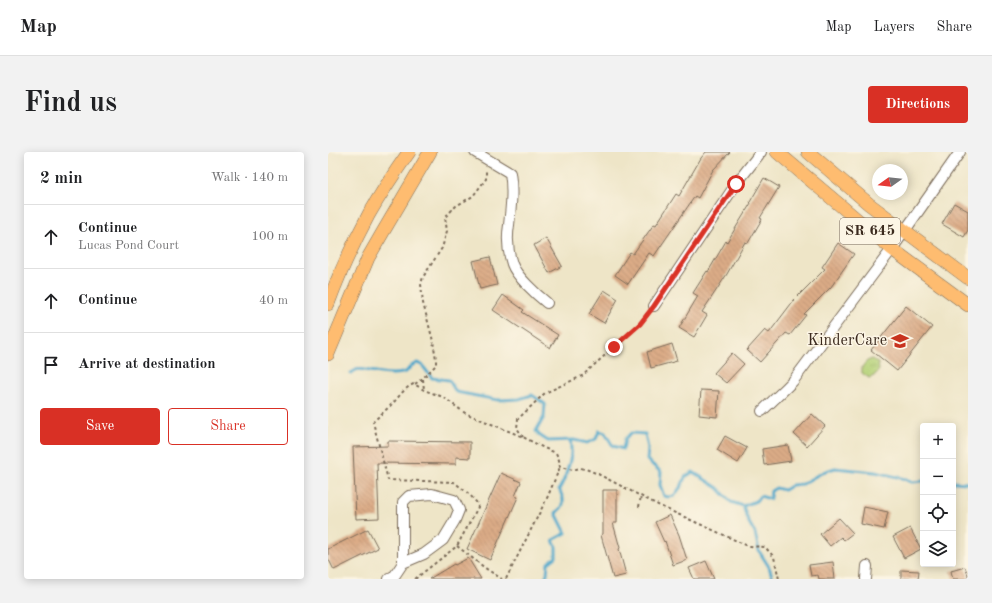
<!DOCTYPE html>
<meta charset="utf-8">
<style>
:root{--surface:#fff;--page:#f2f2f2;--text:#202124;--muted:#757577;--line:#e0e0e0;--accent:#d93025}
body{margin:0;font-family:"Old Standard TT",serif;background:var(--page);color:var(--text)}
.controls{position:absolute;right:12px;bottom:12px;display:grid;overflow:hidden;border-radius:4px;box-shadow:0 2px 10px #0003}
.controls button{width:36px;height:36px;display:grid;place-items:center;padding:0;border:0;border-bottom:1px solid var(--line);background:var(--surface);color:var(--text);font:20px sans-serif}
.compass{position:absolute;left:544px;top:12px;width:36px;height:36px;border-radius:50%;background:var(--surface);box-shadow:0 2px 10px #0003;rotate:255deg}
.stop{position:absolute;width:12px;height:12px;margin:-9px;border:3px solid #d93025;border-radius:50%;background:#fff}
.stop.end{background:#d93025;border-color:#fff;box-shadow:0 1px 4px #0008}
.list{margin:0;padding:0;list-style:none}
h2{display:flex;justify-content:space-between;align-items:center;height:52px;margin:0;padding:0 16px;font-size:17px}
h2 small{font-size:13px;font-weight:400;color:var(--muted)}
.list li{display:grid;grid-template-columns:26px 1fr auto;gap:12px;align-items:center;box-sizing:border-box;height:64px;padding:0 16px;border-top:1px solid var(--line)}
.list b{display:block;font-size:15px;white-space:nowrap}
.list p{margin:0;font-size:13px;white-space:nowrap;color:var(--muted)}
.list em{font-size:13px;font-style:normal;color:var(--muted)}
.actions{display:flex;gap:8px;padding:12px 16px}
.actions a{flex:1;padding:9px 0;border:1px solid var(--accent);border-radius:4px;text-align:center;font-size:14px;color:var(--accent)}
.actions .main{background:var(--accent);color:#fff}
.icon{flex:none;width:22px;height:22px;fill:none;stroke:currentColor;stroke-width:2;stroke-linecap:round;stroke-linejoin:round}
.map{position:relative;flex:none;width:640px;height:427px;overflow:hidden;border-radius:4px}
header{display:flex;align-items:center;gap:24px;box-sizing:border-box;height:56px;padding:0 20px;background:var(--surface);border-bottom:1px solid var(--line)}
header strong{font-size:19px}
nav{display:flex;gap:22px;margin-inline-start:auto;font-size:14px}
.intro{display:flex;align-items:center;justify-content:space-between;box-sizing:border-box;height:96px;padding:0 24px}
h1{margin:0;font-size:28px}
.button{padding:10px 18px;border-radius:4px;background:var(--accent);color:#fff;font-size:14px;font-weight:700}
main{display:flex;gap:24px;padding:0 24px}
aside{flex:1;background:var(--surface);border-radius:4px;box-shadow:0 2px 10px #0003}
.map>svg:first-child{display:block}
.park{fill:url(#park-tufts);stroke:#787e4b}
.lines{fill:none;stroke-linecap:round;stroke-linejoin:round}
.stream{stroke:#4ea7cb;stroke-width:3}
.building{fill:url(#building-back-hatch)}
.minor-casing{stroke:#7a6b59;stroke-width:12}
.major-casing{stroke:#7a6b59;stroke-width:14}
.path{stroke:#7a6b59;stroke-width:2;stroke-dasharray:3 3;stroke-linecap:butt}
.minor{stroke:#fff;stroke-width:10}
.major{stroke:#febc70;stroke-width:13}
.route{stroke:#d93025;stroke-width:5}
.labels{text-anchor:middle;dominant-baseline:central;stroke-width:3;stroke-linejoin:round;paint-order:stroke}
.shield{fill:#fcf5e5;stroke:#75675a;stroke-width:1}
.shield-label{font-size:15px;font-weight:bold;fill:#3b2a1e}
.poi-label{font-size:16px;fill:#3b2a1e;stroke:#fcf5e5;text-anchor:end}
</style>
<header>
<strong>Map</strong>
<nav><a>Map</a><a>Layers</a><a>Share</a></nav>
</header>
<div class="intro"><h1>Find us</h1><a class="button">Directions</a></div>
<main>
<aside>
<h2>2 min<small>Walk · 140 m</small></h2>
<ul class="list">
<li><svg class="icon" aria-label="ahead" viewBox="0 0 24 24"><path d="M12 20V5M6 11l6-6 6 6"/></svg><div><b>Continue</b><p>Lucas Pond Court</p></div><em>100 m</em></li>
<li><svg class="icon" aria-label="ahead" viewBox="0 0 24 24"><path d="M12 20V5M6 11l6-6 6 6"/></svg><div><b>Continue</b></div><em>40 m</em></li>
<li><svg class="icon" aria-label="arrive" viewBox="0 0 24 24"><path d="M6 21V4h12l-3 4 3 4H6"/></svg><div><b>Arrive at destination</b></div></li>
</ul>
<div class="actions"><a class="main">Save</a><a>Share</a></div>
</aside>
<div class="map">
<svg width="640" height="427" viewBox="0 0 640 427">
<defs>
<pattern id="park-tufts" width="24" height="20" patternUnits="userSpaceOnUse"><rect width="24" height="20" fill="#b5d278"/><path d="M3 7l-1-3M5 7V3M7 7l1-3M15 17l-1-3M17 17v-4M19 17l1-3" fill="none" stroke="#9db467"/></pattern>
<pattern id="building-back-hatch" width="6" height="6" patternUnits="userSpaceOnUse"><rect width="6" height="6" fill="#dcac87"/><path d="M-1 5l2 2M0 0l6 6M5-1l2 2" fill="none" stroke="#b48c6e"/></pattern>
</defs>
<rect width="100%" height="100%" fill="#fcf5e5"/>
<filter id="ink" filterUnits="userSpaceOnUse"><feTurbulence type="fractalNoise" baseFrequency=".025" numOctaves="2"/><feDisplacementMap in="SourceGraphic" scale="8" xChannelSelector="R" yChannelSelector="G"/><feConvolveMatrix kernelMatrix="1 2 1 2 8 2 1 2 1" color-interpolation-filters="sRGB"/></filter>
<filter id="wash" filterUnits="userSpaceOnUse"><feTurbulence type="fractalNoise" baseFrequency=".012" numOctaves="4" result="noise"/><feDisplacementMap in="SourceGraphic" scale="16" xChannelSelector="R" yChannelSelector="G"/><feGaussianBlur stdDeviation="0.9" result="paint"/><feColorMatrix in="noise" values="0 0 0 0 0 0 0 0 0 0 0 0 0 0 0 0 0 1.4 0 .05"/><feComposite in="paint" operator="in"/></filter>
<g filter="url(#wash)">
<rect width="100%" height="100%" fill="#eee5c7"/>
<path class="park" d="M544 207 550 211 551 218 546 224 541 226 534 221V215L539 209Z"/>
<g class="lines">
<path class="stream" d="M23 221 30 217C45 219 63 225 78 220L83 214 89 211 94 213 104 226 121 228 128 240 170 248 191 247 204 243 217 252 216 265 208 279 211 283 220 289 246 288 259 291 268 287 271 279 277 281 285 294 295 297 297 287 303 281 317 282 320 296 319 308 333 320 332 333 336 344 341 345 346 344 354 333 357 325 365 320 390 336 403 350 415 354 428 349 432 344 442 347 443 339 448 336 456 338 464 333 474 332 495 320 507 316 547 320 574 326 584 330 595 329
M625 330 640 331
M415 354 420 369 427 381 431 399 441 415 445 427
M216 427 219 422 220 411 228 405V395L225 388 238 381 228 361 235 354V346L231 337C236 330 244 307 243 298 243 295 243 291 242 288"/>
</g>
<g id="blocks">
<path class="building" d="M378 0H402L385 18 370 46 367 44 326 104 321 101 300 132 287 123 302 100 305 102 326 72 328 73 348 42 351 44 373 6Z
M436 26 451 35 432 66 434 67 420 91 417 90 399 122 374 160 379 163 366 185 351 176 370 144 365 141 379 119 380 120 398 89 399 90 423 51 422 50Z
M626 51 640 59V78L636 85 614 72Z
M218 86 234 114 221 121 206 93Z
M510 91 526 102 503 135 476 162 478 163 462 183 458 181 432 210 419 198 437 178 441 181 466 148 497 117 494 115Z
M162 105 169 133 152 137 145 109Z
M276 138 290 147 276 171 261 162Z
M175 143 196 158 194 160 230 183 222 196 165 158Z
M578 154 604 175 569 219 543 198Z
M344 192 349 209 323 216 319 200Z
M404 201 416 212 398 231 386 221Z
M373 238 391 239 389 265 371 263Z
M484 262 497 274 479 294 466 282Z
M397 284 419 296 410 311 389 298Z
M60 289 142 290V306L128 305V312L49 311 51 366 28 367 25 295 60 294Z
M460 293 463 309 436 313 434 297Z
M173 321 193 330 187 344 190 345 162 408 139 397Z
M275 338H289V371H285L292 396 291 397 298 423 285 426 273 383 275 382Z
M536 355 560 360 556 377 533 372Z
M342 363 351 383 359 408 345 413 337 389 336 390 327 370Z
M511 366 525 381 516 388 513 385 502 394 492 382Z
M582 376 593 397 576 406 565 385Z
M40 377 50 396 6 418 0 406V397Z
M140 406 153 427H101L126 412 127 413Z
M378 409 386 427H366L361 416Z
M505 410 507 427H491L490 423 483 424 481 413Z
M637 415 640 423V427H625L623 419Z
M573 418 591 419 590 427H573Z"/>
</g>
</g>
<g filter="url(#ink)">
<use href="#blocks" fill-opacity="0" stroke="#7a6b59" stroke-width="1"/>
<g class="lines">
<g class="minor-casing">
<path id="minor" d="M147 0 182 21C185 38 183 55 181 73 179 85 180 100 184 112 188 124 209 143 219 151
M326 154 408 32 433 0
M434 259 458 236 465 229 564 97 632 0
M61 427 67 423 75 411 96 402 115 388 127 368 131 358 126 348 104 342 81 344 75 350V411
M538 427 539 414"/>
</g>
<g class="major-casing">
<path id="major" d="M449 0 564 97 640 153
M480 0 541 52 640 126
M0 152C11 122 26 90 41 62 53 41 67 20 81 0
M0 202 40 106 55 80 102 0"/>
</g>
<path class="path" d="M95 227 96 238
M87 232 95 226 108 213V207L105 189 95 151 93 132 95 125 114 96 119 79 117 65 128 54 145 44 158 27V17
M195 285 189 276 190 267 217 241 254 224 312 172 320 161
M311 355 313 344
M129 394 157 416 174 427
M87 427 129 394 150 355 149 351 141 342 126 330 60 328 45 270C51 264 58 258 64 252 71 245 77 235 86 232L96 238 115 245 137 261 195 285 216 296 228 301 231 308 232 315 245 318 252 316 258 317 270 322 332 354 420 394 437 395 446 405 451 427
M178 427 220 344 232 315"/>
<use href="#minor" class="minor"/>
<use href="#major" class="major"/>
</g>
</g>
<g class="lines" filter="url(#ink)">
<path class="route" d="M286 195 312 172 326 154 408 32"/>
</g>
<defs>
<g id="school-bare" transform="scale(1.38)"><path d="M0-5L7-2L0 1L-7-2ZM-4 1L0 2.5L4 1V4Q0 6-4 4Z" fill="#c8321e" stroke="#fcf5e5" stroke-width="2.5" paint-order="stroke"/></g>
</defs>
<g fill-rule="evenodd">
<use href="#school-bare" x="572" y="189"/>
</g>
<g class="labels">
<rect class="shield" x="512" y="66" width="60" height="26" rx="3"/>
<g class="shield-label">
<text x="542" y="79">SR 645</text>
</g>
<g class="poi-label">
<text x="559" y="189">KinderCare</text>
</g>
</g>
</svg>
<div class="controls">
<button>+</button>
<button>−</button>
<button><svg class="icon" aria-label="locate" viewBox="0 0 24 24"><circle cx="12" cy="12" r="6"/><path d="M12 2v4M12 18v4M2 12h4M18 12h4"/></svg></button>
<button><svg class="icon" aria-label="layers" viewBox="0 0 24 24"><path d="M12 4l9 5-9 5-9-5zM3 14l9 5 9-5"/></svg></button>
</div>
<svg class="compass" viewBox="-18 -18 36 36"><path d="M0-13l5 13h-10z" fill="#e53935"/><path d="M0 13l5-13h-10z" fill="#757577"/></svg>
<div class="stop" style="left:408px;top:32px"></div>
<div class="stop end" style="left:286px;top:195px"></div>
</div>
</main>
